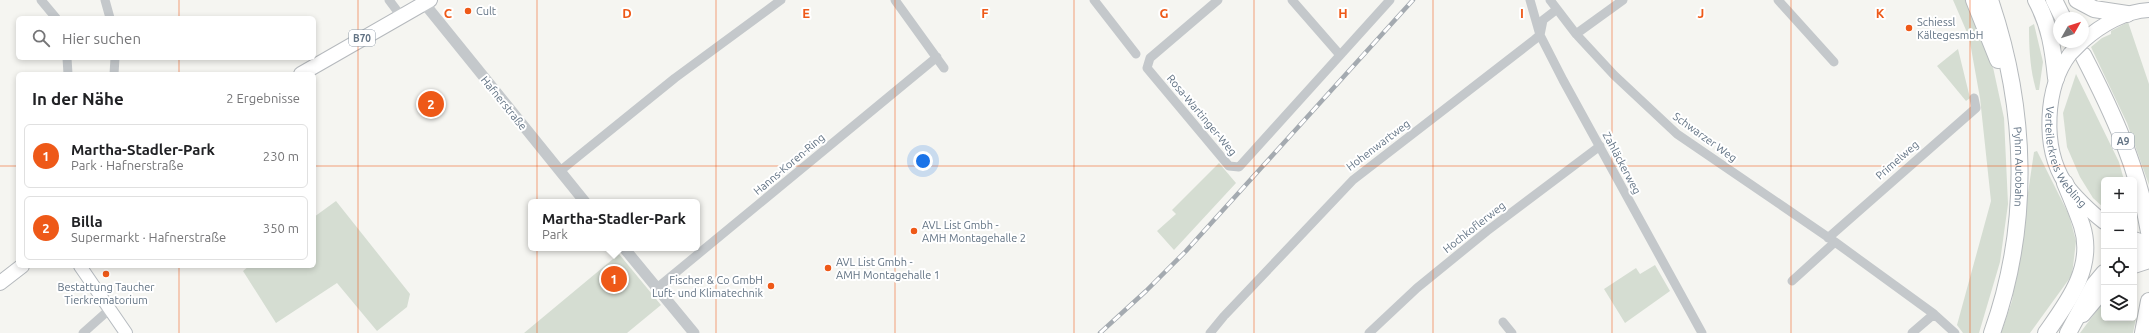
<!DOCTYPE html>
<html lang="de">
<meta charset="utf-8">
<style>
:root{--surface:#fff;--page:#f6f6f6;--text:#202124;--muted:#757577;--line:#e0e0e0;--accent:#ee5918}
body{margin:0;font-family:Ubuntu,sans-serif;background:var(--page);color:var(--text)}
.controls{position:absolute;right:12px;bottom:12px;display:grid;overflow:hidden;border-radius:6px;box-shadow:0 2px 6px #0003}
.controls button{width:36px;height:36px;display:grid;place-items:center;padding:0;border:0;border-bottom:1px solid var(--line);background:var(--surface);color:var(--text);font:20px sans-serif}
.compass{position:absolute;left:2053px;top:12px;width:36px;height:36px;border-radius:50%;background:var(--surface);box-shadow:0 2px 6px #0003;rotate:51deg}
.you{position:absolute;left:923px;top:161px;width:14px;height:14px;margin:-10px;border:3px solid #fff;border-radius:50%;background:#1a73e8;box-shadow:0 0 0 6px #1a73e833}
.badge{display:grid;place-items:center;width:26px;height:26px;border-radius:50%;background:var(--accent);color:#fff;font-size:13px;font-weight:700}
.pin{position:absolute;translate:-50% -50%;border:2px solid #fff;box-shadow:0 1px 4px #0006}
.popup{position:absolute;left:528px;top:199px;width:172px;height:52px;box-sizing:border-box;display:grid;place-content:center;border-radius:6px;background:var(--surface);filter:drop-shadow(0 1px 3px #0005);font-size:13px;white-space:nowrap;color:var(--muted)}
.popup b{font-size:15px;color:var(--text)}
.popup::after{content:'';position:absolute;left:50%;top:100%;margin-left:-8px;border:8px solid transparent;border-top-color:var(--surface)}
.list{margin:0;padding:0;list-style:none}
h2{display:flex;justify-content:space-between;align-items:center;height:52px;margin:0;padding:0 16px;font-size:17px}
h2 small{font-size:13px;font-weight:400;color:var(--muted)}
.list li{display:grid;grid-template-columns:26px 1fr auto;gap:12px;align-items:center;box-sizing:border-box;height:64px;margin:0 8px 8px;padding:0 8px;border:1px solid var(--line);border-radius:6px}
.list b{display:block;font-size:15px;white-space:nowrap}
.list p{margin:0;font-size:13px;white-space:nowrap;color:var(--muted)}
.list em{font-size:13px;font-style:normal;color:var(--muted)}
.icon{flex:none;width:22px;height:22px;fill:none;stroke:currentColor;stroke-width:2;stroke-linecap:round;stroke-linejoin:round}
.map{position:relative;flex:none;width:2149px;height:333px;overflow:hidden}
.search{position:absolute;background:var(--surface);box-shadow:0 2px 6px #0003;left:16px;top:16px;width:300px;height:44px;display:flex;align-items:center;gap:10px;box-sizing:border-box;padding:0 14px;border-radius:6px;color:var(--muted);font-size:15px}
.panel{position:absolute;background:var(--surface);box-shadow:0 2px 6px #0003;left:16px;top:72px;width:300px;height:196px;border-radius:6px}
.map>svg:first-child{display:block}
.green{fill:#d5ddd2}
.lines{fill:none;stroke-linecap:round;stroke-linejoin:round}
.secondary-casing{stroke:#b6bbc0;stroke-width:14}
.primary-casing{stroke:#b5b9bd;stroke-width:16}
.motorway-casing{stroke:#b6babd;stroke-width:18}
.minor{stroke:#c4c8cb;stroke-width:9}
.tertiary{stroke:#c4c8cb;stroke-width:11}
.secondary{stroke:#fff;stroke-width:12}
.primary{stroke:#fff;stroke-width:14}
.motorway{stroke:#fff;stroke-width:16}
.rail-casing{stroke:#a4aab0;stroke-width:4.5}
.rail{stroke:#fff;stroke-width:3;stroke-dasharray:9;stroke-linecap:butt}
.primary-bridge-casing{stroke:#b5b9bd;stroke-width:16;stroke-linecap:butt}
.primary-bridge{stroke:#fff;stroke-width:14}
.grid{fill:none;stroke:#ee5918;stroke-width:1;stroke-opacity:0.55}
.poi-dot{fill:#ee5918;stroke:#fff;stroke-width:1.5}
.labels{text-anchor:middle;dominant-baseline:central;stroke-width:4;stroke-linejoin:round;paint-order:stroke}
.shield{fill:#fff;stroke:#919da9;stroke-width:1}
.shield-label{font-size:10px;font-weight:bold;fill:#627384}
.poi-label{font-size:11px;fill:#627384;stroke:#fff;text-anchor:start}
.street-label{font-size:11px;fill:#627384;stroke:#fff}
.grid-label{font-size:13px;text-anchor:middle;font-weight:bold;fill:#ee5918;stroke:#fff;stroke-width:4;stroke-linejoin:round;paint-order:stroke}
</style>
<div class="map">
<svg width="2149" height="333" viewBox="0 0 2149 333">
<rect width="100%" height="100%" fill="#f5f5f1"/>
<path class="green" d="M1953 0H1965L1991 58 2004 118 2008 204 2000 262 1979 333H1963L1957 325 1991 201 1980 98 1969 37Z
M2128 22 2149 84V185L2127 123 2091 47 2102 38 2111 34V31Z
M2034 24 2043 62 2039 90H2036C2030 69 2029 48 2029 27Z
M1958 49 1970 98 1966 101 1937 66Z
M2076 74 2119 162 2124 180H2104V208L2093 198 2080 177 2067 147 2063 113Z
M2037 151 2069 215 2076 241 2072 275 2030 333H2001L2012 301 2034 152Z
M1219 163 1236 183 1174 250 1157 231 1176 214 1172 210Z
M336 201 410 294 407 307 377 331 337 283 276 323 243 271 249 266H314V217Z
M619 254 661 305 627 333H524Z
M1655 265 1670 291 1625 323 1604 289 1636 268 1640 274Z
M2104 301V318H2134V308L2136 309 2137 313 2133 333H2080Z"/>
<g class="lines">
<g class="secondary-casing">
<path id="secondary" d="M80 266 126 333"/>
</g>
<g class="primary-casing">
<g id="primary">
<path d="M2083 41C2101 25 2125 11 2149 10"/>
<path id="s1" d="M2070 54C2045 87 2042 147 2065 183 2073 195 2092 213 2104 222"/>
<path d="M301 74 430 0"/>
<path d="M2134 239 2149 244"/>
<path d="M2134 266 2149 261"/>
<path d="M0 283 22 266"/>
<path d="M2083 315 2104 290"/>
</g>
</g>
<g class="motorway-casing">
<g id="motorway">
<path d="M1974 0 1998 60"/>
<path id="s2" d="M1990 0C2027 109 2031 224 1992 333"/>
<path d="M2036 0C2050 26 2053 49 2056 78"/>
<path d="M2054 0 2063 18"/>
<path d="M2077 0 2094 9 2127 14"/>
<path d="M2083 55C2112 111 2139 169 2149 232"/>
<path d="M2134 254 2149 249"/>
<path d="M2046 333C2068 302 2095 267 2082 226 2077 211 2071 197 2065 183"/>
<path d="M2068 333 2094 285 2104 273"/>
<path d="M2143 333 2149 301"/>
</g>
</g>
<path class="minor" d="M41 0 56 18
M105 0 110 18
M389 0 401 16
M895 0 944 68
M1094 0 1136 54
M1218 0 1150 58 1147 68 1229 166 1239 167 1390 0
M1292 0 1340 55
M1530 0 1540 35 1563 80 1702 333
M1550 0 1576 34 1614 75 1677 134 1835 242 1934 314 1955 333
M1778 0 1834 62
M1576 34 1623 0
M67 58 68 74
M114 74 115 58
M560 171 675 78 781 0
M1828 238 1976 108 1974 98
M1792 281 1835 242
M657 288 937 57
M1225 315 1353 180 1534 40 1540 35 1543 20 1556 10
M1503 322 1512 333
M83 333 110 309
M1210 333 1224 316
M1369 333 1417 288 1487 231 1600 146
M1912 333 1934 314"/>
<path class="tertiary" d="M424 3 585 202
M624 248 694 333"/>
<use href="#secondary" class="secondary"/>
<use href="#primary" class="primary"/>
<use href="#motorway" class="motorway"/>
<g class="rail-casing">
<path id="rail" d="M1100 333 1146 291 1186 251 1413 0"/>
</g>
<use href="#rail" class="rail"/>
<g class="primary-bridge-casing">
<path id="primary-bridge" d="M2070 54 2082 42"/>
</g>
<use href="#primary-bridge" class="primary-bridge"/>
</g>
<path class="grid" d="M179 0V18M358 0V333M537 0V333M716 0V333M895 0V333M1074 0V333M1254 0V333M1433 0V333M1612 0V333M1791 0V333M1970 0V333M179 58V74M0 166H18M314 166H2149M179 266V333"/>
<g class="poi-dot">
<circle cx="468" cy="11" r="4"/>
<circle cx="1909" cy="28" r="4"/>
<circle cx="914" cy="231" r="4"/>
<circle cx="828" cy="268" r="4"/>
<circle cx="106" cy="274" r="4"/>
<circle cx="771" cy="286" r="4"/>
</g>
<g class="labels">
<g class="shield">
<rect x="349" y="30" width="26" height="16" rx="3"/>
<rect x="2112" y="133" width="22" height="16" rx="3"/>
</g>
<g class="shield-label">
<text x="362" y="38">B70</text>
<text x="2123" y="141">A9</text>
</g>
<g class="poi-label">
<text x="476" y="11">Cult</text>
<text x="1917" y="22">Schiessl<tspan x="1917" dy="13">KältegesmbH</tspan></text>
<text x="922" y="225">AVL List Gmbh -<tspan x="922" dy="13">AMH Montagehalle 2</tspan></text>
<text x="836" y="262">AVL List Gmbh -<tspan x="836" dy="13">AMH Montagehalle 1</tspan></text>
<text x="763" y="280" text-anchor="end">Fischer &amp; Co GmbH<tspan x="763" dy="13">Luft- und Klimatechnik</tspan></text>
<text x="106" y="287" text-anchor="middle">Bestattung Taucher<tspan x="106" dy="13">Tierkrematorium</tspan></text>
</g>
<g class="street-label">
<text transform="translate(504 103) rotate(51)">Hafnerstraße</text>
<text transform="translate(1202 115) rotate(50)">Rosa-Wartinger-Weg</text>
<text transform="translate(1705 137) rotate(36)">Schwarzer Weg</text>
<text transform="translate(1378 145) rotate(-37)">Hohenwartweg</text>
<text stroke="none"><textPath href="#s1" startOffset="111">Verteilerkreis Webling</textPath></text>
<text transform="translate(1897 160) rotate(-41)">Primelweg</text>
<text transform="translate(1622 163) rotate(62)">Zahläckerweg</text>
<text transform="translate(789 164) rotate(-40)">Hanns-Koren-Ring</text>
<text stroke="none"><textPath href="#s2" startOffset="170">Pyhrn Autobahn</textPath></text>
<text transform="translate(1474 227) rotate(-38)">Hochkoflerweg</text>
</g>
</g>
<g class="grid-label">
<text x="448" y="18">C</text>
<text x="627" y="18">D</text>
<text x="806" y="18">E</text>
<text x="985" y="18">F</text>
<text x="1164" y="18">G</text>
<text x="1343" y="18">H</text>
<text x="1522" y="18">I</text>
<text x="1701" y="18">J</text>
<text x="1880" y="18">K</text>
</g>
</svg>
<div class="controls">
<button>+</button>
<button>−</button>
<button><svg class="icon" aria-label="locate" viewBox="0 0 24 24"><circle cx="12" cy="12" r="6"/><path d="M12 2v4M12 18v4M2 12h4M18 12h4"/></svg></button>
<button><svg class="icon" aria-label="layers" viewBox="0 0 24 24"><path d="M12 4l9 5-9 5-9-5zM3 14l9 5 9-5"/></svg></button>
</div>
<svg class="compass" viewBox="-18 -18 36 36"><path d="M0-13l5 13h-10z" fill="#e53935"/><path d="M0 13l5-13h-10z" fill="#757577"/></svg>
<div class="you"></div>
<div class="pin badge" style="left:614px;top:279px">1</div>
<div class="popup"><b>Martha-Stadler-Park</b>Park</div>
<div class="pin badge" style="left:431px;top:104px">2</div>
<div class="search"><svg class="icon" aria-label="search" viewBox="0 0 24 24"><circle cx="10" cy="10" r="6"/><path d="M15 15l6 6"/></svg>Hier suchen</div>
<section class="panel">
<h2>In der Nähe<small>2 Ergebnisse</small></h2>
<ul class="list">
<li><span class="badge">1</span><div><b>Martha-Stadler-Park</b><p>Park · Hafnerstraße</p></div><em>230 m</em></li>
<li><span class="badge">2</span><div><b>Billa</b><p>Supermarkt · Hafnerstraße</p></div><em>350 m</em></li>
</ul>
</section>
</div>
